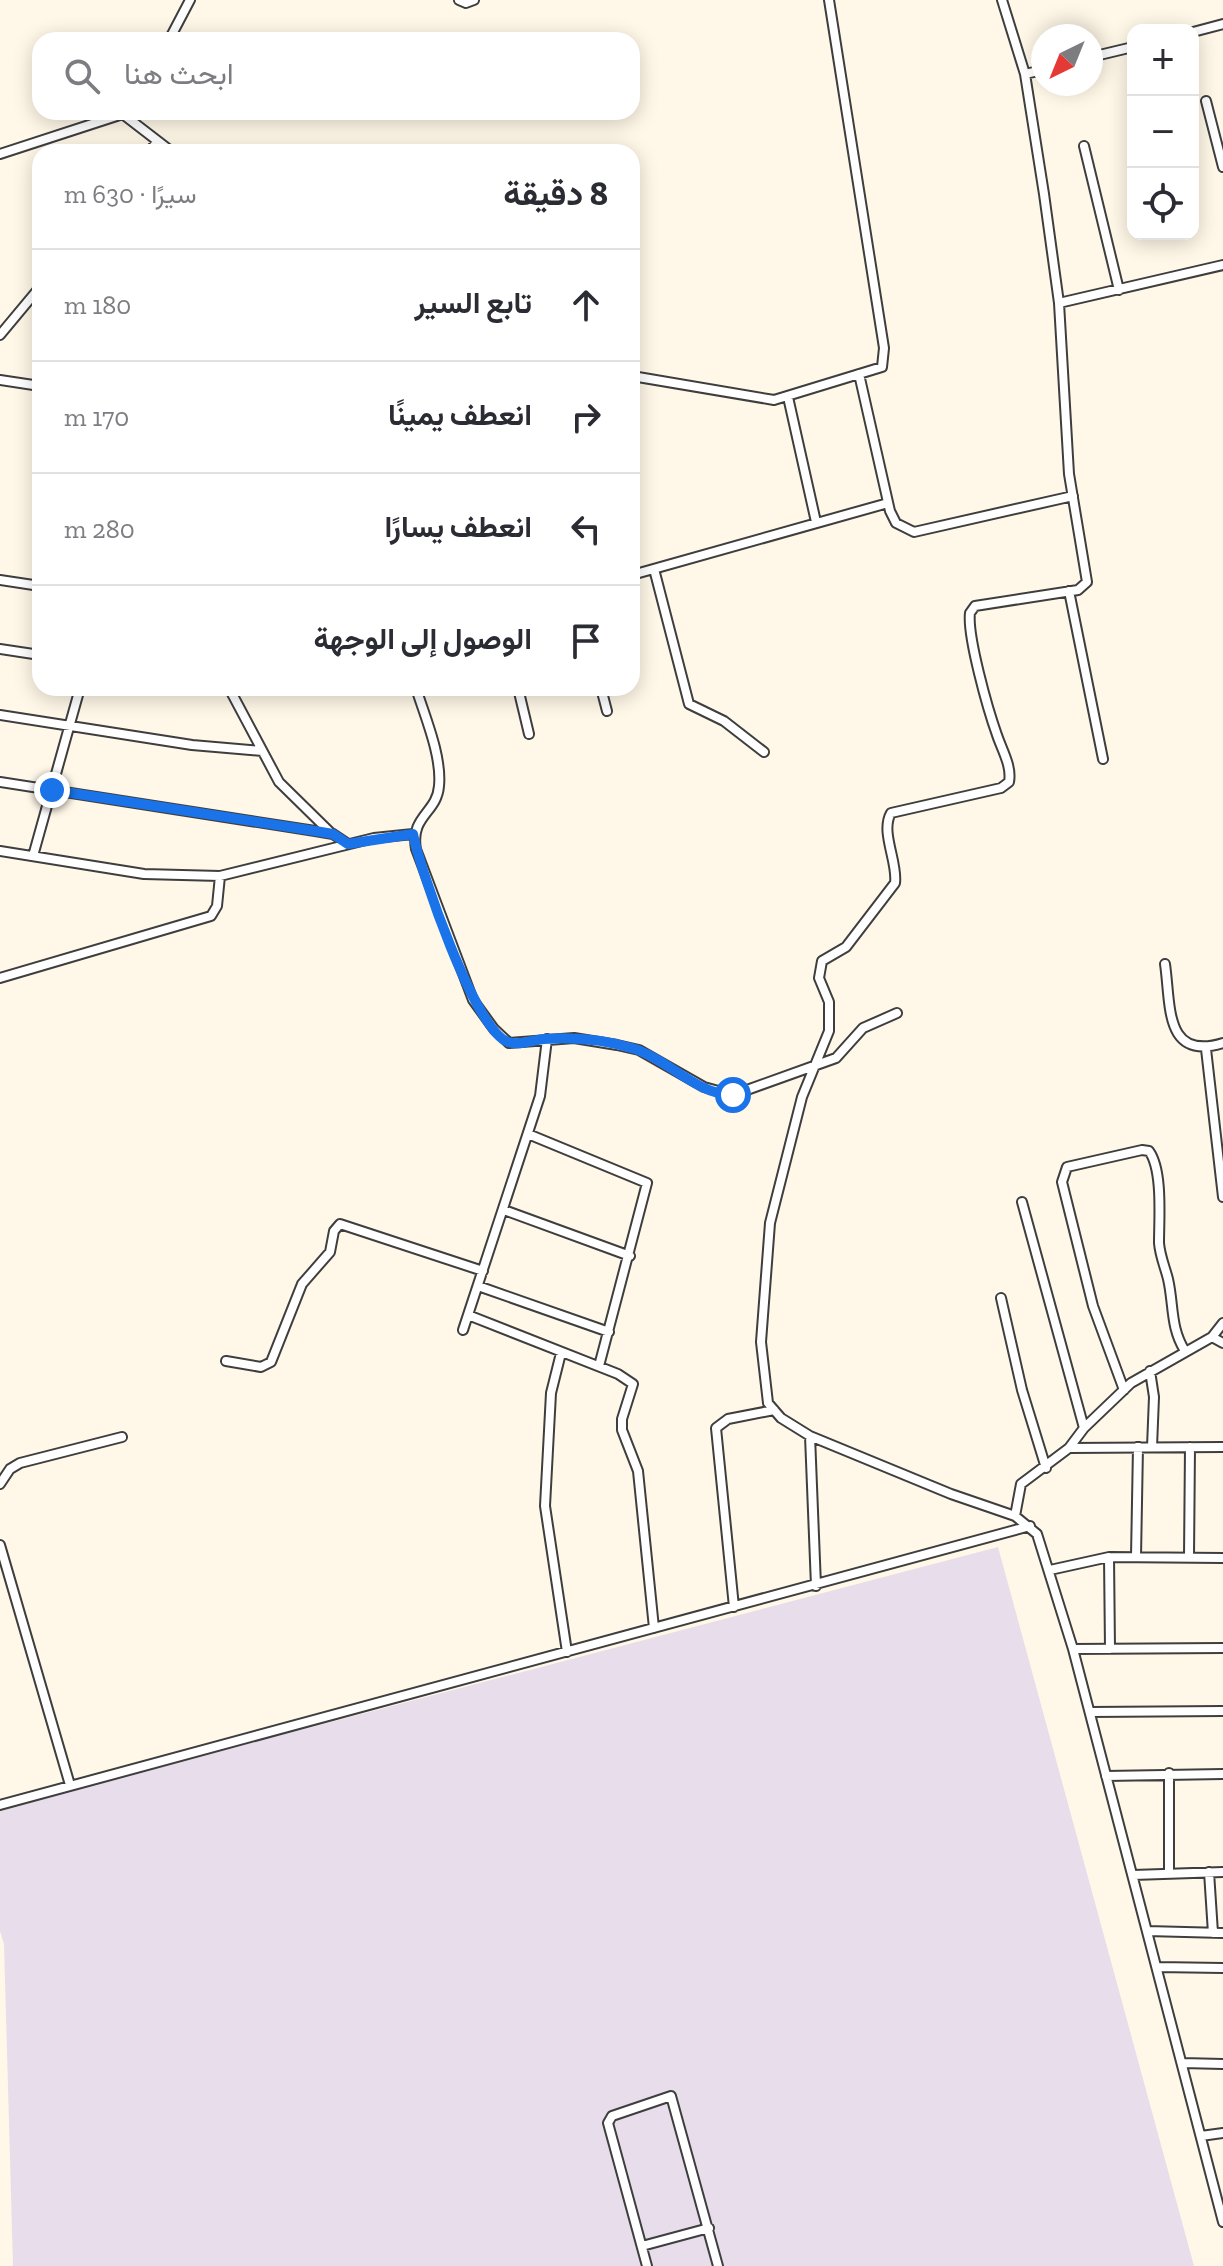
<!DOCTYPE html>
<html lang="ar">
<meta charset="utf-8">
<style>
:root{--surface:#fff;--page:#f2f2f3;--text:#2b2b33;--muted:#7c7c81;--line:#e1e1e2}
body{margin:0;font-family:"Zilla Slab",Vazirmatn,serif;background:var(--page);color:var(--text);direction:rtl}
.controls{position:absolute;right:24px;top:24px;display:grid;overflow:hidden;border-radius:16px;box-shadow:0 4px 20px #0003}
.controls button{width:72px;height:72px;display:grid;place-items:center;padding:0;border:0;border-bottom:2px solid var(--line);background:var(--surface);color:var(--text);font:40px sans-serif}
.compass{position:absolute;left:1031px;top:24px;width:72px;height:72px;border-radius:50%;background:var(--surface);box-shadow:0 4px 20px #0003;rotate:223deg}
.stop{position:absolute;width:24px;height:24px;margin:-18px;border:6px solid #1a73e8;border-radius:50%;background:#fff}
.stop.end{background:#1a73e8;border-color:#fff;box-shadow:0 2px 8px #0008}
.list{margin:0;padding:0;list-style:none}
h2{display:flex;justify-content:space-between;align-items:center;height:104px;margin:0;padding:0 32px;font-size:34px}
h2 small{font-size:26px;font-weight:400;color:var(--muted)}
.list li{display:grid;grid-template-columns:52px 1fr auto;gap:24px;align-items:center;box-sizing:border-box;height:112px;padding:0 32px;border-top:2px solid var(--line)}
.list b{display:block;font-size:30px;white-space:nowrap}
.list em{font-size:26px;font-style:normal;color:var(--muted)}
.icon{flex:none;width:44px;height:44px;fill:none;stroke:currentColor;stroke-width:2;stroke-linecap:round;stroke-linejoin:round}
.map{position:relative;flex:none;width:1223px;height:2266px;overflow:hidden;direction:ltr}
.search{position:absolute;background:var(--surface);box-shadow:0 4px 20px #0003;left:32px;top:32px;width:608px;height:88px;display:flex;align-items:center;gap:20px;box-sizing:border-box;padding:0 28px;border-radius:24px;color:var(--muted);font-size:30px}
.panel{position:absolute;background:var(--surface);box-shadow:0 4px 20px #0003;left:32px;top:144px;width:608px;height:552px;border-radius:24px;direction:rtl}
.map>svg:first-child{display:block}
.industrial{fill:#e8ddeb}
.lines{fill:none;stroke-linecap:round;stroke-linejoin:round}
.street-casing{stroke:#3e3e3e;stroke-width:12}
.street{stroke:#fff;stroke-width:8}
.route{stroke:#1a73e8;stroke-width:10}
</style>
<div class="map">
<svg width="1223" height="2266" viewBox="0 0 1223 2266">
<rect width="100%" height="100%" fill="#fff8e8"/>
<path class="industrial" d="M998 1547 1194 2266H13L4 1944 0 1931V1809Z"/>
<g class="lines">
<g class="street-casing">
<path id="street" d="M459 0 466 3 474 0
M1002 0 1025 74 1044 194 1059 303 1069 474 1087 582 1078 590 975 606 970 613C967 636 988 710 997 735 1002 750 1012 766 1009 782L1001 788 891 813C880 832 898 862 895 883L846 947 822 961 819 978 829 1002V1031L802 1097 770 1223 761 1342 768 1403 781 1418 810 1436 951 1494 1015 1516 1037 1534 1073 1649 1223 2222
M1193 32 1223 24
M169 40 190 0
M1091 57 1133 47
M1025 74 1043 70
M1206 101 1223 167
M124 115 172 152
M1084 146 1119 290
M149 152 157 142
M0 154 129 112
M1059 303 1223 265
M0 335 40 287
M859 374 890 511 896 523 914 532 1073 496
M632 376 774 400 882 367 884 348 829 0
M0 380 40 386
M788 397 816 522
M654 569 689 704 724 721 764 752
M632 575 888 503
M0 580 40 586
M1069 591 1103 759
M0 649 40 655
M229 688 279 782 332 834
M416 688C425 717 442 756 439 786 437 813 410 816 416 849L473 1000 494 1029 509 1043 574 1038 617 1045 639 1050 704 1087 733 1095 836 1058 863 1028 897 1013
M518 688 529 734
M601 688 607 711
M0 715 192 745 262 751
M0 782 315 831 333 834 348 844
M0 851 144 874 220 876 374 838 413 834
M33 856 80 688
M1165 964C1171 1005 1164 1061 1223 1043
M0 978 211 916 217 906 220 876
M1206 1049 1223 1197
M528 1134 647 1183 599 1366
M1022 1202 1084 1428
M504 1210 630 1256
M478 1286 609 1332
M1001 1298 1022 1390 1046 1468
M468 1315 618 1374 633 1384 622 1419V1430L638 1471 654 1628
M463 1330 540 1096 547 1039
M1212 1337 1223 1343
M561 1353 551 1393 545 1506 567 1652
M226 1361 261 1367 271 1362 302 1284 330 1252 334 1231 340 1224 483 1271
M1150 1371 1154 1397 1152 1447
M1124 1390 1093 1306 1062 1182 1067 1167 1142 1150 1149 1151C1163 1170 1159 1219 1159 1243 1160 1256 1165 1267 1168 1279 1174 1305 1170 1327 1185 1351
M810 1436 816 1586
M1069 1448 1223 1447
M0 1484 10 1469 20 1463 122 1437
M1015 1516 1021 1484 1069 1448 1084 1428 1131 1383 1212 1337 1223 1323
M0 1545 70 1785
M1109 1557 1110 1649
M1136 1557 1138 1447
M1189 1557 1190 1447
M1050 1570 1109 1557 1223 1558
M734 1607 716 1428 728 1419 774 1410
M1073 1649 1223 1648
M1090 1712 1223 1711
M1169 1773V1873
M1106 1776 1223 1774
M0 1805 1030 1526
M1209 1872 1213 1933
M1133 1875 1223 1872
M1147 1931 1223 1933
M1157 1967 1223 1968
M1182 2063 1223 2064
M1201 2136 1223 2133
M642 2246 709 2228
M647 2266 608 2123 612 2116 671 2096 718 2266"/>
</g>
<use href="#street" class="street"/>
</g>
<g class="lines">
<path class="route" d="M52 790 315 831 333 834 348 844 413 834C420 869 475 1031 508 1042 519 1046 532 1040 544 1039 574 1037 606 1040 635 1049 669 1060 695 1094 733 1095"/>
</g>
</svg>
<div class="controls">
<button>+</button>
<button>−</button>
<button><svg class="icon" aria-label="locate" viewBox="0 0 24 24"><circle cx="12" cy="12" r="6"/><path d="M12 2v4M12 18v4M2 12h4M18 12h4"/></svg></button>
</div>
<svg class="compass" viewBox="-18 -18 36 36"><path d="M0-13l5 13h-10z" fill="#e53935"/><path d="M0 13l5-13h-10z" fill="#7c7c81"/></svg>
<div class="stop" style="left:733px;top:1095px"></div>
<div class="stop end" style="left:52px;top:790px"></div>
<div class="search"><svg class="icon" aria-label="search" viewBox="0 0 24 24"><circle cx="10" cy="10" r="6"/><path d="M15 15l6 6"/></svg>ابحث هنا</div>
<section class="panel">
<h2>8 دقيقة<small>سيرًا · 630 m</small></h2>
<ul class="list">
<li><svg class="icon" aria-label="ahead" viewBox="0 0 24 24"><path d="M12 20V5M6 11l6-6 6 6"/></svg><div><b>تابع السير</b></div><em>180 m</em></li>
<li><svg class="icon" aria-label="right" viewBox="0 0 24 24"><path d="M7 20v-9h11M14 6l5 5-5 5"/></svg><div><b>انعطف يمينًا</b></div><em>170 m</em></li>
<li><svg class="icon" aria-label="left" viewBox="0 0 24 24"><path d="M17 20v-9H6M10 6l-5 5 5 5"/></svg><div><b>انعطف يسارًا</b></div><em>280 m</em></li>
<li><svg class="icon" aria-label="arrive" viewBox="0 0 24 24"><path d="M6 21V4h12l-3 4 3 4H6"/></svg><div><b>الوصول إلى الوجهة</b></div></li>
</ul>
</section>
</div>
